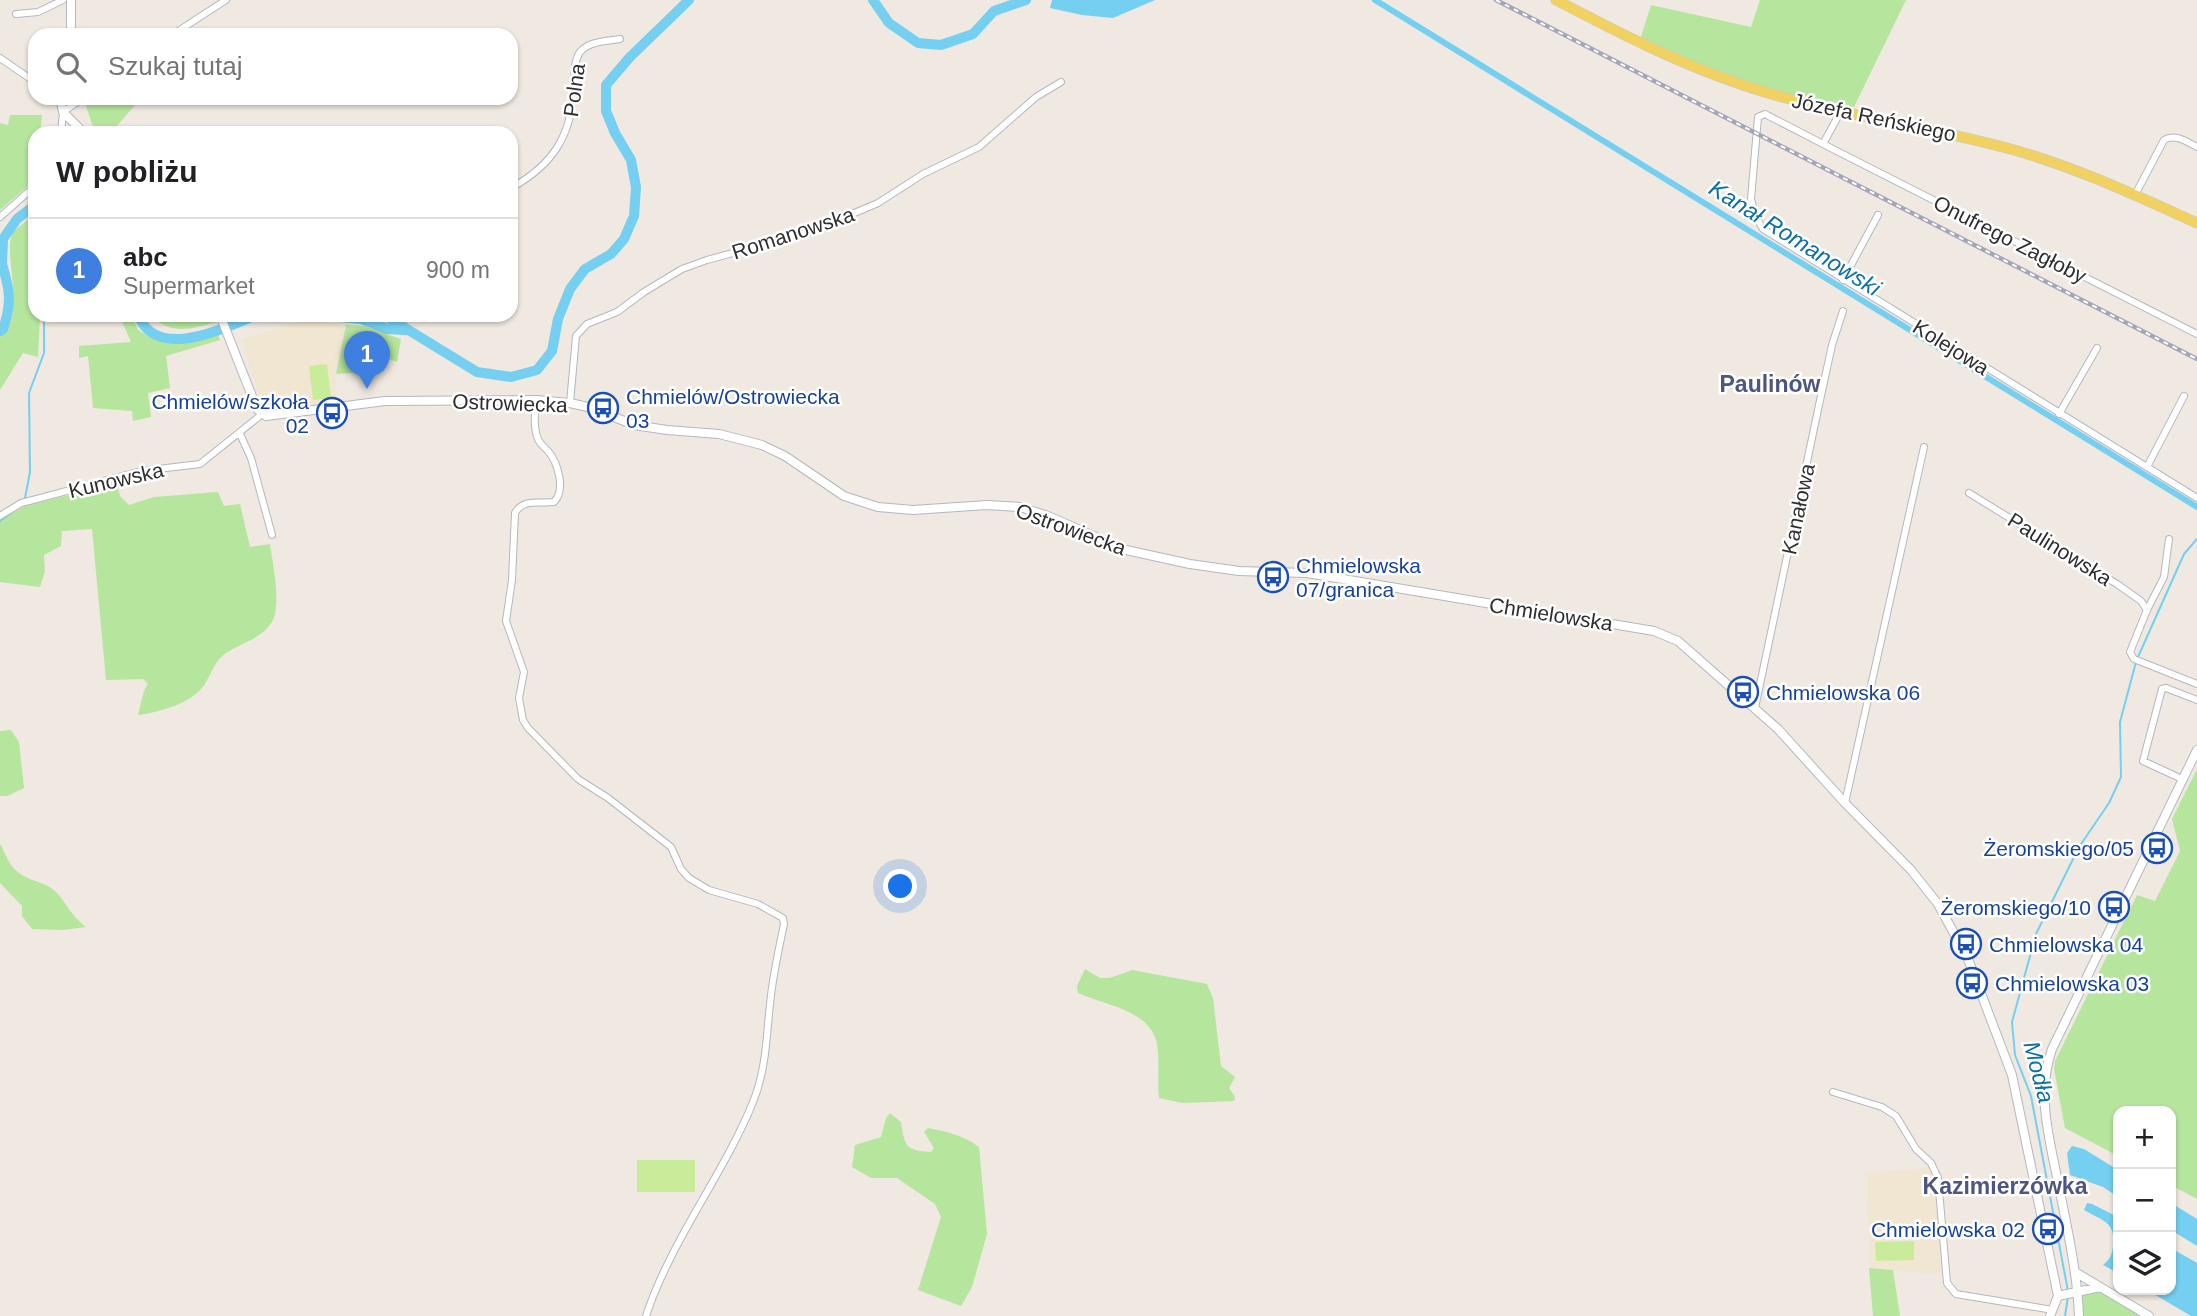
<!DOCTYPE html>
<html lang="pl">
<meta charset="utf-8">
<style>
:root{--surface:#fff;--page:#f2f2f2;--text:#202124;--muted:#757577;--line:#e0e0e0;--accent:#4264fb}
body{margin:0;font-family:Arial,sans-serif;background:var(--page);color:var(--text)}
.controls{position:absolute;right:21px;bottom:21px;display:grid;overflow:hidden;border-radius:14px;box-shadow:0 2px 5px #0004}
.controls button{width:63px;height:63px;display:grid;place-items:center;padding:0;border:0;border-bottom:2px solid var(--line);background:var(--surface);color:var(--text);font:35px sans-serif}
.you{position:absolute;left:901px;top:887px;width:24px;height:24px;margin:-18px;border:5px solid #fff;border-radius:50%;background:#1a73e8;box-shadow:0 0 0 10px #1a73e833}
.badge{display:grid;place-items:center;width:46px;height:46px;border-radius:50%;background:var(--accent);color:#fff;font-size:23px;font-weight:700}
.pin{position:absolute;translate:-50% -58px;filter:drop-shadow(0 2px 4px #0008)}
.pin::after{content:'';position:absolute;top:37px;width:24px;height:21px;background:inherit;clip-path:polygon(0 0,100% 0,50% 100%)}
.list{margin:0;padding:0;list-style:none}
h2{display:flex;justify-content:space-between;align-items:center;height:91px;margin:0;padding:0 28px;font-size:30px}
h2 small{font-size:23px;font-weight:400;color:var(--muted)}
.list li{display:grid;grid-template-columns:46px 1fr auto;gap:21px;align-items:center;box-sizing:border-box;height:105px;padding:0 28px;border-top:2px solid var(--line)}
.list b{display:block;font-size:26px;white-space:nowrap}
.list p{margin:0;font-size:23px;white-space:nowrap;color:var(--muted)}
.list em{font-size:23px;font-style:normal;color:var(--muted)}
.icon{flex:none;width:38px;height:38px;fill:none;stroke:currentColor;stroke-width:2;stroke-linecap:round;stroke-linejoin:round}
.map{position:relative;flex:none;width:2197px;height:1316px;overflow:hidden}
.search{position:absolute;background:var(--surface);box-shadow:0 2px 5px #0004;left:28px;top:28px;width:490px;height:77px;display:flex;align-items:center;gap:18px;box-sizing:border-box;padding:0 24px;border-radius:21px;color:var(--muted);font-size:26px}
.panel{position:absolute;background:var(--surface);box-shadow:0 2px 5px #0004;left:28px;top:126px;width:490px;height:196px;border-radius:21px}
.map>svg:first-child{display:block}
.education{fill:#f0e6d1}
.green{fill:#b6e59e}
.pitch{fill:#c9ec9a}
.water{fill:#75cff0}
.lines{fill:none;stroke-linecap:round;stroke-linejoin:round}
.stream{stroke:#75cff0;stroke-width:2}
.canal{stroke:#75cff0;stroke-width:6}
.river{stroke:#75cff0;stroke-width:10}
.minor-casing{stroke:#b4b7c1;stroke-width:8}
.tertiary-casing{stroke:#b4b7c1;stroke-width:10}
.primary-casing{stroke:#c9c9c9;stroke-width:11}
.minor{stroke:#fff;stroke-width:6}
.tertiary{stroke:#fff;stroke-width:8}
.primary{stroke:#f2d163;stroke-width:10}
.rail-casing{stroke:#a3a6b8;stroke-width:4.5}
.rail{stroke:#fff;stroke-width:2;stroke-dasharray:5;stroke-linecap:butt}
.labels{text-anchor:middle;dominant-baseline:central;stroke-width:5;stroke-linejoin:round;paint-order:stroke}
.street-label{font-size:21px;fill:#2e2e2e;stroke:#fff}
.transit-label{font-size:21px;fill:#164399;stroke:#fff;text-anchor:start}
.water-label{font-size:23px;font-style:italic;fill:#0d6fa3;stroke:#fff}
.neighbourhood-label{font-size:23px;font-weight:bold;fill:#4d5680;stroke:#fff}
</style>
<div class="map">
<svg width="2197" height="1316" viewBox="0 0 2197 1316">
<rect width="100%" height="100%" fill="#efe9e1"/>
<path class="education" d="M302 320 346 325 336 374V400L269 409 262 405 241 340Z
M1927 1168 1934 1173 1941 1275 1871 1268 1865 1173Z"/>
<path class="green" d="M1760 0H1906L1854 107 1841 111 1781 97 1639 43 1651 5 1751 27Z
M87 98H141L116 127 115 133H95L84 100Z
M10 115H42L40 133H35V180L0 210V123L8 125Z
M35 213V315H40L38 357 23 353 0 390V337C24 320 8 268 10 242L12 233Z
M119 315H132L138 330C172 350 181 345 218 335L220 340 166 356 170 388 148 393 151 417 133 421 132 411 93 408 88 356 79 358V346L131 342Z
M149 315H214L217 322C189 329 173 336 149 315Z
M346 325 364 326 401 339 397 362 387 359 384 371 336 374Z
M117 483 120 496 129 505 154 497 218 492 224 506 240 504 250 547 270 544C273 564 279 594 275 614 269 637 242 642 226 653 215 660 211 674 205 684 192 704 159 712 138 715L144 691 148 684 143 679 106 680 92 529 62 531 61 546 44 555 45 571 40 587 0 582V520L25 506Z
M11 730 19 742 24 788 7 796H0V731Z
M2197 769V1199L2171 1185V1111H2118V1156L2065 1128 2054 1069 2055 1061 2137 895 2155 901 2180 851 2172 819Z
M0 844C6 853 8 865 18 872 29 882 46 881 57 893 69 907 70 914 86 927L63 930 32 929 22 916V906L0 883Z
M1085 969 1100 978H1110L1132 970 1207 984 1213 998 1221 1066 1235 1077 1229 1088 1235 1097 1234 1101 1183 1103 1159 1098C1157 1080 1160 1062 1157 1044 1151 1010 1104 1005 1078 993L1077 986Z
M890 1113 901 1122C905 1147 905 1150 931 1152L934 1148 924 1132 928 1128C945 1131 965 1136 979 1147L987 1234 972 1287 961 1306 918 1290 941 1217 935 1204 897 1178H871L852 1167 855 1145 881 1137 886 1118Z
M1869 1268 1893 1270 1900 1316H1873Z
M2100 1287 2149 1316H2079L2078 1291Z"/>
<path class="pitch" d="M327 364 331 398 313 400 309 366Z
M637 1160H695V1192H637Z
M1914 1241V1260L1876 1261 1875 1242Z"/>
<path class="water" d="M1052 0H1155L1113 18 1082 15 1050 8Z
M2072 1146 2084 1149 2118 1170V1197L2103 1187 2070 1175 2067 1153Z
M2087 1203 2092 1204 2118 1217V1273L2103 1265C2110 1259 2112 1255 2113 1246 2116 1221 2102 1221 2084 1210Z
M2171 1203 2197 1219V1246L2171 1230Z
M2171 1248 2197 1263V1316H2191L2147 1290H2171Z"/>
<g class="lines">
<path class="stream" d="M25 498 30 472 29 393 44 353V315
M0 521 11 513
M2138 657 2184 554 2197 539
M2068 1291 2031 1096 2015 1055 2012 1022 2036 934 2079 847 2109 803 2121 777 2120 722 2136 662
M2065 1316 2068 1297"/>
<path class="canal" d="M1375 0 2197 507"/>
<path class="river" d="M873 0 889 23 918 43 941 45 973 34 994 11 1026 0
M0 265 2 264 3 239 17 219 35 205
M138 315C157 362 224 328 256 315
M322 315 361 319 387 329 405 330
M384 315 477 372 511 377 537 370 552 351 558 319 570 289 585 269 611 254 624 239 634 216 636 187 631 160 615 133 606 111V85L630 57 689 0
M0 331 3 329C12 303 10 290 2 264"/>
<g class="minor-casing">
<path id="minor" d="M16 14 38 12 63 0
M172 35 226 0
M0 58 35 82
M1841 111 1823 144 1765 114 1758 117 1751 199 1755 215 1763 229 2197 498
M61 133 63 112 83 98
M1823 144 2197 334
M511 188C553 165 571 136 574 89 575 77 573 62 580 52 589 41 608 41 620 39
M2135 195 2164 140C2175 133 2187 142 2197 147
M0 217 35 186
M1843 280 1878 215
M536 400C535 412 533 427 538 439 540 444 544 447 548 451 558 463 566 490 554 502 540 504 523 498 515 513L512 580 506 621 524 672 519 698 523 720 528 728 578 779 608 798 671 847 681 869 689 878 709 890 758 904 783 918 784 924C780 943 776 962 773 981 766 1022 769 1063 753 1102 723 1176 671 1240 646 1316
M570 403 576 336 587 324 617 312 644 292 682 269 707 260 810 232 878 203 923 174 979 147 1036 97 1061 82
M2059 414 2097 348
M240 434 251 458 272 535
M2147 467 2184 396
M1969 493 2117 584 2141 601 2147 610
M0 516 21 503 33 500 141 471 200 464 261 415
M2169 539 2164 577 2147 610 2130 652 2134 659 2197 684
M1755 708 1819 405 1832 345 1843 311
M2182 779 2143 761 2162 689 2166 688 2197 700
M1845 803 1924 447
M1833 1092 1882 1107 1896 1116 1916 1149 1931 1163 1938 1178 1947 1283 1956 1294 2053 1310"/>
</g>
<g class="tertiary-casing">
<path id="tertiary" d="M71 35V0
M60 98 63 112 84 133
M220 315 257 409 266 416 385 401 536 400 570 403 592 408 634 425 667 430 719 434 762 445 785 456 844 496 878 507 913 510 987 505 1020 507 1048 516 1126 550 1190 564 1239 571 1307 573 1654 631 1678 641 1778 729 1845 803 1911 870 1938 904 1968 959 2012 1075 2058 1296
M2075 1272 2149 1316
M2058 1296 2100 1287
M2050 1316 2058 1296
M2079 1316C2077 1269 2066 1223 2057 1177 2048 1134 2037 1092 2052 1049L2197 750"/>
</g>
<g class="primary-casing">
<path id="primary" d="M1556 0C1621 34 1685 67 1755 89 1840 116 1929 126 2014 150 2078 168 2137 196 2197 223"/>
</g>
<use href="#minor" class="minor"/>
<use href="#tertiary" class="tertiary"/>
<use href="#primary" class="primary"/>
<g class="rail-casing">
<path id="rail" d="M1496 0 2197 359"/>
</g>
<use href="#rail" class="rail"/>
</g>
<defs>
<g id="bus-ring" transform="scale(1.575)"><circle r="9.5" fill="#fff" stroke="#1a4fb4" stroke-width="1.5"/><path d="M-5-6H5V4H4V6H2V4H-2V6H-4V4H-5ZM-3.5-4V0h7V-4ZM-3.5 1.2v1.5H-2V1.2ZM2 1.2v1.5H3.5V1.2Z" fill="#1a4fb4"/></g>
</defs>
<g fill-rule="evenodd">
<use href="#bus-ring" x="603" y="408"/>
<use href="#bus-ring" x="332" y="413"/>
<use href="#bus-ring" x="1273" y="577"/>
<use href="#bus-ring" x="1743" y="692"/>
<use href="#bus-ring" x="2157" y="848"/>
<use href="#bus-ring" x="2114" y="907"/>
<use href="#bus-ring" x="1966" y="944"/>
<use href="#bus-ring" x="1972" y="983"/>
<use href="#bus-ring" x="2048" y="1229"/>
</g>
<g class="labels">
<g class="street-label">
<text transform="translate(574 90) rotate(-82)">Polna</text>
<text transform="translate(1874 117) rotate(12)">Józefa Reńskiego</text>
<text transform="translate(793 233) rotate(-18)">Romanowska</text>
<text transform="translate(2010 239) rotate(27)">Onufrego Zagłoby</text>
<text transform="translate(1951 347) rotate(32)">Kolejowa</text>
<text transform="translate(510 403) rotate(2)">Ostrowiecka</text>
<text transform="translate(116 480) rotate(-13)">Kunowska</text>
<text transform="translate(1798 509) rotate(-78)">Kanałowa</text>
<text transform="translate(1071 529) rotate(20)">Ostrowiecka</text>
<text transform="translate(2060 549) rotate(32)">Paulinowska</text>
<text transform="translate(1551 614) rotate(9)">Chmielowska</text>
</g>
<g class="transit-label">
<text x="626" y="396">Chmielów/Ostrowiecka<tspan x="626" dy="24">03</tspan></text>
<text x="309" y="401" text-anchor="end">Chmielów/szkoła<tspan x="309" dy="24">02</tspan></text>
<text x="1296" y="565">Chmielowska<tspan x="1296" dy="24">07/granica</tspan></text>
<text x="1766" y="692">Chmielowska 06</text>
<text x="2134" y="848" text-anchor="end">Żeromskiego/05</text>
<text x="2091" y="907" text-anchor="end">Żeromskiego/10</text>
<text x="1989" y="944">Chmielowska 04</text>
<text x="1995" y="983">Chmielowska 03</text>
<text x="2025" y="1229" text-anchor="end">Chmielowska 02</text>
</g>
<g class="water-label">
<text transform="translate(1795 238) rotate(32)">Kanał Romanowski</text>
<text transform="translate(2039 1072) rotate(75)">Modła</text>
</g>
<g class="neighbourhood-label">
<text x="1770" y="384">Paulinów</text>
<text x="2005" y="1186">Kazimierzówka</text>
</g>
</g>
</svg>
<div class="controls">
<button>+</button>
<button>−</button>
<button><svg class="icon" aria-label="layers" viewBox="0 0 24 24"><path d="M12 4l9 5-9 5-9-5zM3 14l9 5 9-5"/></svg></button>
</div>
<div class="you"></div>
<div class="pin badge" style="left:367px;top:389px;background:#3f7fe0">1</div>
<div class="search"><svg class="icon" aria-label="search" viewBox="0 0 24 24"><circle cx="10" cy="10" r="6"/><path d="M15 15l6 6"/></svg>Szukaj tutaj</div>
<section class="panel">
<h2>W pobliżu<small></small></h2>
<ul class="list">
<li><span class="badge" style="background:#3f7fe0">1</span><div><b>abc</b><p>Supermarket</p></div><em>900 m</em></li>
</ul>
</section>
</div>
